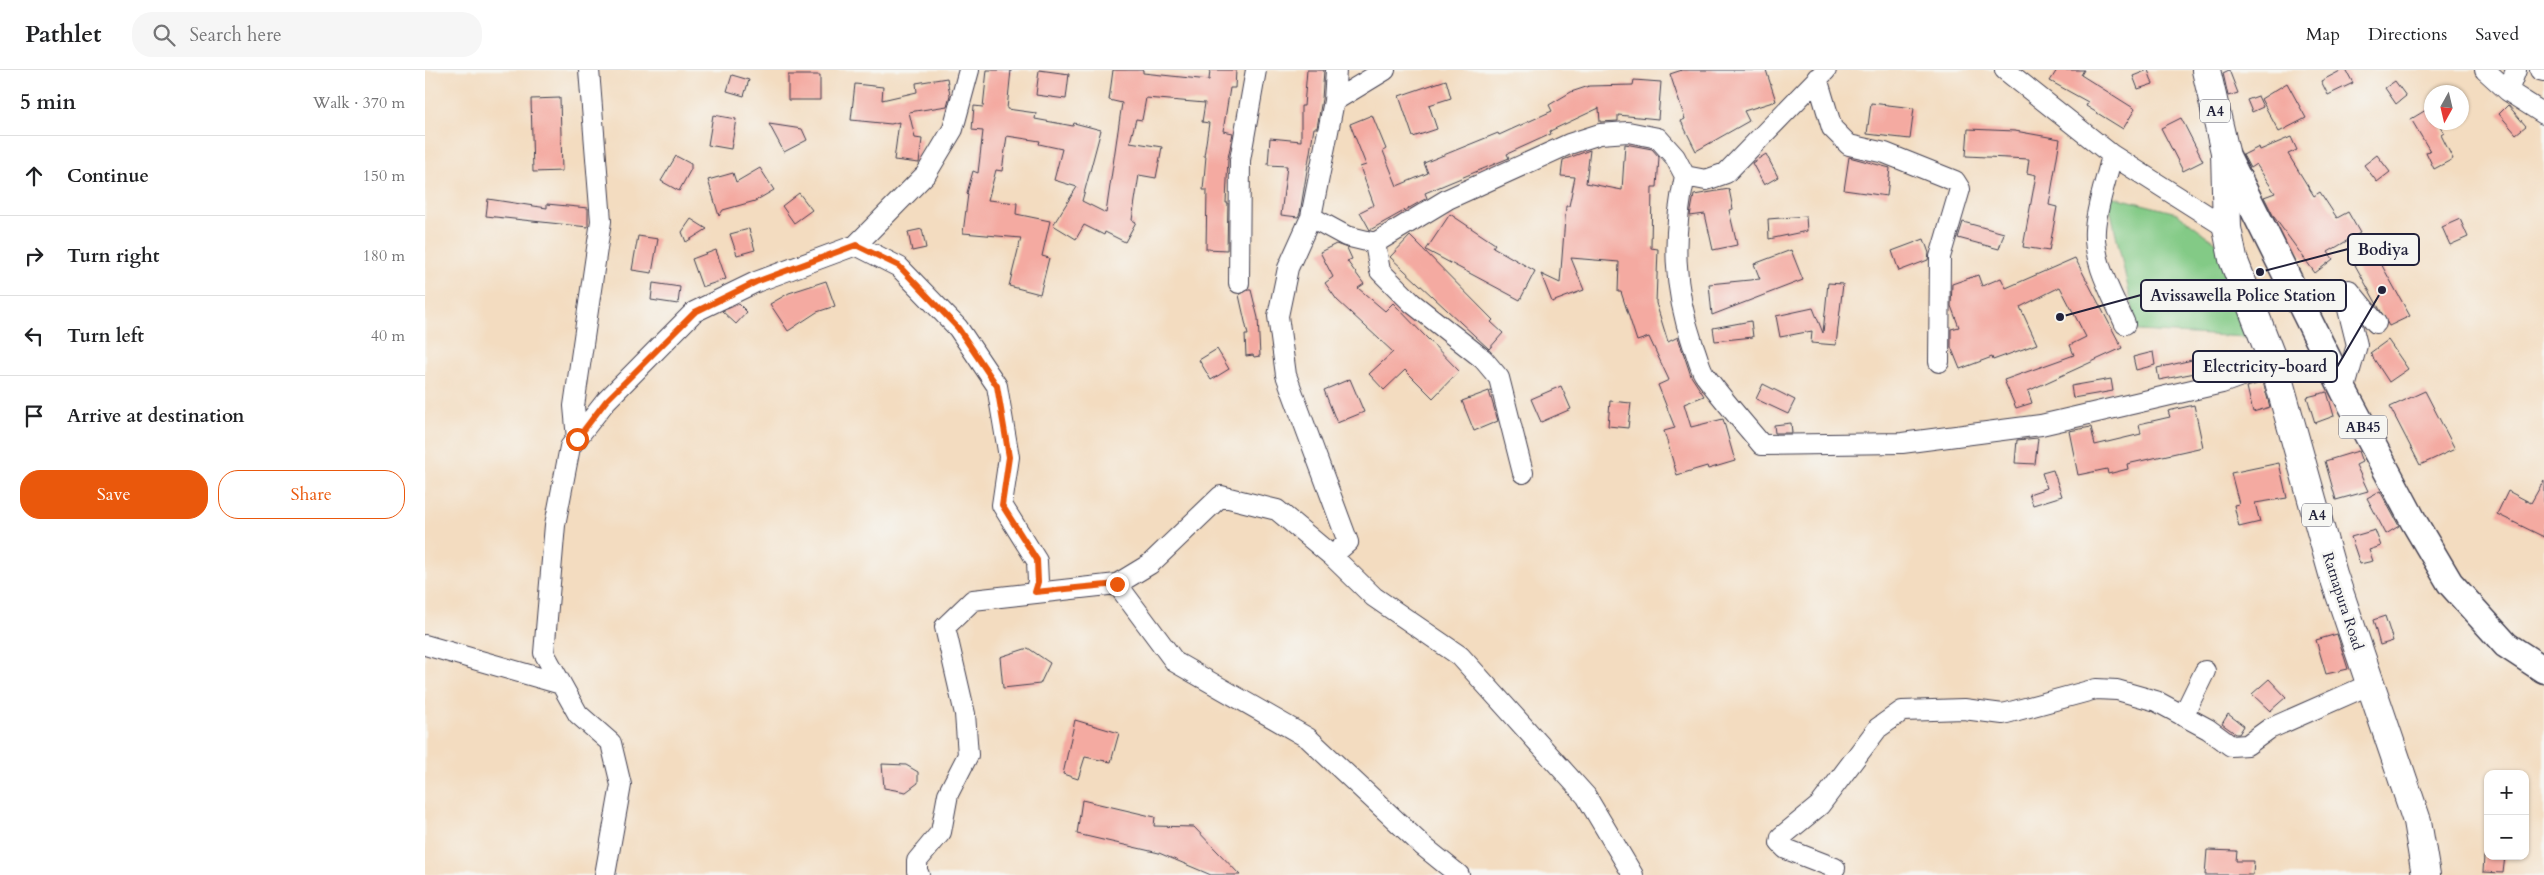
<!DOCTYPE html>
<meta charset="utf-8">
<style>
:root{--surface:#fff;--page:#f6f6f6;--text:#202124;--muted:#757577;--line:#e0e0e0;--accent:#ea580c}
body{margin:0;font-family:Cardo,serif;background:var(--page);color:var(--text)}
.controls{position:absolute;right:15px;bottom:15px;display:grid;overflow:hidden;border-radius:10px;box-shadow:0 1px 4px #0004}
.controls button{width:45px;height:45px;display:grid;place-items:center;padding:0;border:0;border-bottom:1px solid var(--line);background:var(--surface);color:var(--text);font:25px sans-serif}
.compass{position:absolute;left:1999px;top:15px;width:45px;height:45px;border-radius:50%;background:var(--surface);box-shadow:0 1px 4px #0004;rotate:188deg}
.stop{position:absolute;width:15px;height:15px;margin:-11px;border:4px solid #ea580c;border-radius:50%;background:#fff}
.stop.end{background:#ea580c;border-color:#fff;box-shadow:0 1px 5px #0008}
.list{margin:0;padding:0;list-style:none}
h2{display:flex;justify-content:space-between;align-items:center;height:65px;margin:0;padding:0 20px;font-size:21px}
h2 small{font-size:16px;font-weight:400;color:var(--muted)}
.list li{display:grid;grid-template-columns:32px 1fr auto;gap:15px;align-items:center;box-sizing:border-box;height:80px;padding:0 20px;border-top:1px solid var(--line)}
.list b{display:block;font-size:19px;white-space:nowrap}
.list em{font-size:16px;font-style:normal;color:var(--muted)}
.actions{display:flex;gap:10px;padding:15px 20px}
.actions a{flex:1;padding:11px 0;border:1px solid var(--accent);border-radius:20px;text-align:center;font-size:18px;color:var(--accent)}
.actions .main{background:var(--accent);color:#fff}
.icon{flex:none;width:28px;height:28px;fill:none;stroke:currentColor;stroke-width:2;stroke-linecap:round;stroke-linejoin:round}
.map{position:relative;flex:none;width:2119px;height:805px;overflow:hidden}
header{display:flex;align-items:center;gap:30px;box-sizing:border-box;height:70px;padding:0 25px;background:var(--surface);border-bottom:1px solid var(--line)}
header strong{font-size:24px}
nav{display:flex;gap:28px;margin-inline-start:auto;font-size:18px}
.search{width:350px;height:45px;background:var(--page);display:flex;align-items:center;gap:12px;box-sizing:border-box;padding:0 18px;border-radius:20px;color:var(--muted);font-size:19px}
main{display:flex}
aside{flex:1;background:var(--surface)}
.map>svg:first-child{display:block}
.green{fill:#83ca86;stroke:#527660}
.building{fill:#f4aaa1}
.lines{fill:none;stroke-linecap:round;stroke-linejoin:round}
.minor-casing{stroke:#413e4f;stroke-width:22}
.major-casing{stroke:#413e4f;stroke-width:29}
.highway-casing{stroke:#413e4f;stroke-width:30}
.minor{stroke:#fff;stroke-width:20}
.major{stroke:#fff;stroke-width:26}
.highway{stroke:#fff;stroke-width:28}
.route{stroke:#ea580c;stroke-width:6}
.labels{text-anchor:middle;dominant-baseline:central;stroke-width:5;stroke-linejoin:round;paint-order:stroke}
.shield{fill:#f6f6f2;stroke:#626272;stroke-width:1}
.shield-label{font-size:14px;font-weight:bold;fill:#22223b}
.street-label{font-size:15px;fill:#22223b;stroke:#f6f6f2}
.leader{fill:none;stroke:#22223b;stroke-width:2}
.callout-dot{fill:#22223b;stroke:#f6f6f2;stroke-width:2}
.callout{fill:#f6f6f2;stroke:#22223b;stroke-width:2}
.callout-label{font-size:16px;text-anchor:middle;font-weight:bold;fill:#22223b}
</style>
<header>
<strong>Pathlet</strong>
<div class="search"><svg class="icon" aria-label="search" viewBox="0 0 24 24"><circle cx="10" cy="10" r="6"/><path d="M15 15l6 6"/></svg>Search here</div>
<nav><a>Map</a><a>Directions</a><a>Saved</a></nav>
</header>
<main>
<aside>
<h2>5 min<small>Walk · 370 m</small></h2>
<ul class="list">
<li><svg class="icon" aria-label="ahead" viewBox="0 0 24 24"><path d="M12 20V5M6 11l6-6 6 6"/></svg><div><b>Continue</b></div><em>150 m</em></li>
<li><svg class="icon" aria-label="right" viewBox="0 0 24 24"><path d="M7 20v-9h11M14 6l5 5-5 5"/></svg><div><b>Turn right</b></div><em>180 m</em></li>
<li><svg class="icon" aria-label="left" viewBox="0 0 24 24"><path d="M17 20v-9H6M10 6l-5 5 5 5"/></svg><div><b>Turn left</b></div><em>40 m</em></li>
<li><svg class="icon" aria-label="arrive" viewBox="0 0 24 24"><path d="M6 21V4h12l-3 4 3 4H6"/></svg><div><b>Arrive at destination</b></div></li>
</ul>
<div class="actions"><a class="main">Save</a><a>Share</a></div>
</aside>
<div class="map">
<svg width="2119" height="805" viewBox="0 0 2119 805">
<rect width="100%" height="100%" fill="#f6f6f2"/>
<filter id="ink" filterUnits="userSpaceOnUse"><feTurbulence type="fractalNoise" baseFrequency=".02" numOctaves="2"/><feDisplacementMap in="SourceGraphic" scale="10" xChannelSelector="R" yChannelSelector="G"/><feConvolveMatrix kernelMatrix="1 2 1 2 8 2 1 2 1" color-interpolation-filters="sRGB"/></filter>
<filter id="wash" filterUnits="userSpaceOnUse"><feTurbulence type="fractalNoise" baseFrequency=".0096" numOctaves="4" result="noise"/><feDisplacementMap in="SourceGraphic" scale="20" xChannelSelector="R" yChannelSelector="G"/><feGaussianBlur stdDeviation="1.12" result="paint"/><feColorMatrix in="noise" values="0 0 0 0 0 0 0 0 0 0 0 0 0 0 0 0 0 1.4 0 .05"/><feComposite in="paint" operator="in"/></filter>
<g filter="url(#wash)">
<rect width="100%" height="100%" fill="#f3dcc0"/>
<path class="green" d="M1682 125 1752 143 1792 173 1820 267 1713 261Z"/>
<g id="blocks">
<path class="building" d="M562 0H586L582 39 611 43 610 49 648 56 649 53 676 60 657 131 681 143 697 33 684 30 688 0H718V3L784 10 785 0H811L810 18H805L798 61 808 63 803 88 801 133H803L802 180 781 179 782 120H778L781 86H779L784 53 777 52 780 33 721 28 717 50 711 49 705 72 737 77 731 108 714 105 707 150 711 152 700 172 680 162 679 165 659 155 651 169 628 155 652 117 629 110 637 79 614 74 615 71 582 66 577 101 571 100 563 130 592 133 591 144 625 151 617 186 624 188 615 224 584 216 596 168 538 163 543 124 542 123 548 101 553 103 558 61 547 60 549 36 558 37Z
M614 0 644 4 641 29 611 25Z
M882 0H899L897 29 892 58H889L875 143 873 147 856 145 862 96 843 95 845 68 876 71V36H879Z
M1257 0H1341L1351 31 1319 41 1324 51 1271 81 1256 51 1260 49 1245 4Z
M1632 0H1659L1656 5 1710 39 1698 59 1661 36 1663 32 1625 11Z
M1723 0 1728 14 1713 19 1708 6Z
M1804 0 1813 23 1803 26 1798 3Z
M1917 0H1921L1928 13 1903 25 1896 11Z
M307 5 324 10 319 26 302 21Z
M363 5H395V30H363Z
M522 8 525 25 522 36 484 42 490 68 497 69 494 93 469 90 474 52 466 54 426 50 430 14 458 17 457 30 492 22 491 13Z
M1021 10 1026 28 1004 35 1012 59 988 67 974 26Z
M1209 10 1236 12 1233 49 1193 45V51L1175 52 1174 38 1125 61 1126 64 1082 84 1084 88 1000 123 1002 128 945 160 935 142 949 135 935 97 941 95 925 54 947 45 961 79 958 81 972 116 1003 103 999 93 1073 63 1074 65 1127 41 1124 35 1146 22 1164 16 1208 15Z
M1970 11 1981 26 1971 34 1960 18Z
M1862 13 1881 48 1854 62 1836 29Z
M1833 26 1838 37 1827 42 1822 30Z
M135 28 137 101 108 102 106 29Z
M1446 33 1489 38 1485 69 1442 64Z
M2083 35 2101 56 2091 64 2074 44Z
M2006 37V52H2013L2019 63 2016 65 2028 89 2009 99 2001 82 2005 81 1986 49Z
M288 45 311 49 306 79 283 75Z
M1756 48 1778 91 1758 101 1736 58Z
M344 54 377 59 382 70 359 82Z
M1543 59 1590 61 1635 69 1624 135 1632 137 1624 181 1598 177 1611 105 1602 103 1604 89 1541 86Z
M1866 67 1872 80 1863 84 1889 126 1895 122 1912 148 1923 142 1935 163 1903 182 1908 189 1890 203 1849 147 1839 127 1850 123 1831 94 1825 98 1818 85 1834 77 1835 80Z
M1200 74 1227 79 1234 87 1232 117H1227L1226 178 1233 179 1231 233 1243 272 1253 267 1266 306 1279 326 1259 334 1266 357 1298 349 1310 391 1283 399 1282 396 1252 405 1239 361 1250 358 1233 315 1244 310 1224 267 1212 271 1196 222H1193L1194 192 1146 188 1159 220 1127 232 1116 204 1135 213 1141 136H1144L1150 107 1136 106 1138 90 1165 80 1161 113 1197 120Z
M1341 84 1353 107 1339 115 1327 93Z
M1952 85 1965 102 1952 112 1939 95Z
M251 86 266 94V99L254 121 236 111Z
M1424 87 1465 98 1462 126 1419 120Z
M335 98 349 120 330 131 298 140 294 146 283 110 308 103 311 112Z
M1304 119 1308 139 1304 140 1312 175 1288 180 1280 144 1265 146 1269 125Z
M374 123 387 140 369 153 357 136Z
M63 129 122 138V134L163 138V157L61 146Z
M1025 144 1070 174 1068 177 1110 201 1095 230 1001 180Z
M1381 146 1382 161 1344 169 1343 149Z
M266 149 282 159 261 172 257 162Z
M2035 149 2043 167 2025 175 2017 157Z
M1538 152 1579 163 1574 179 1533 168Z
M324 159 330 180 312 185 305 164Z
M497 159 501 178 487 181 483 162Z
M213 166 233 169 227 203 207 200Z
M985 166 1068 250 1066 252 1078 263 1064 279 965 187Z
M1499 169 1504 183 1503 190 1474 201 1467 181Z
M911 174 922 178 927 189 922 191 939 214 933 218 960 241 968 233 1034 301 1008 328 980 300 959 320 944 304 968 282 912 230 900 213 908 207 895 182Z
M291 180 301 209 277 217 267 189Z
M1366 180 1378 210 1287 245 1284 214 1335 209 1329 194Z
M1950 183 1985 246 1964 256 1930 195Z
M1650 188 1697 278 1603 321 1607 333 1591 338 1579 310 1649 285 1645 275 1661 267 1635 217 1595 237 1612 274 1568 290 1567 287 1535 299 1526 277V259L1534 257 1526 236 1527 214 1553 205 1557 216 1576 208 1581 218Z
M401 211 410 236 392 242 363 261 345 234 364 223Z
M228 213 255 217 253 234 226 230Z
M1403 213 1418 214 1411 275 1386 273 1387 261 1355 267 1351 246 1388 238 1398 263Z
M823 220H826L833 248 835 286 829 287 828 285 821 286 820 265H823L814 225Z
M314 234 322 242 311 254 297 241Z
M1326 251 1328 267 1290 271 1288 258Z
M1963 270 1983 299 1964 312 1945 283Z
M792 279 804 299 786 310 774 290Z
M1728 282 1730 295 1711 300 1708 287Z
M1767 290 1770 303 1734 310 1732 298Z
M925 309 939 342 912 353 899 320Z
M1686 309 1688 321 1648 328 1646 316Z
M1838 312 1845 337 1828 342 1822 317Z
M1338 314 1370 330 1363 344 1331 329Z
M1136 316 1146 339 1116 352 1106 329Z
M1064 321 1073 351 1049 361 1037 331Z
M2000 321 2030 379 1995 395 1965 337Z
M1902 322 1909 346 1890 353 1882 327Z
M1185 331 1206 333 1203 358 1183 356Z
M1769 335 1778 377 1702 394 1703 399 1683 404 1682 399 1653 405 1644 361 1666 357 1670 375 1716 364 1714 354 1745 347 1743 341Z
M1366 353 1367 363H1350L1349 355Z
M1613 368 1610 394 1590 393 1592 370Z
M1933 381 1937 392 1931 395 1943 421 1911 430 1900 391Z
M1854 393 1862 428 1830 433 1835 452 1814 457 1809 435 1814 434 1806 403Z
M1628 400 1637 426 1608 435 1604 424 1622 418 1617 403Z
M2119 410V467L2072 444 2083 421 2106 433Z
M1955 421 1974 456 1961 464 1942 428Z
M1950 460 1956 476 1944 480 1948 491 1935 494 1926 467Z
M1960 546 1968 571 1955 575 1948 550Z
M1912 564 1923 599 1901 604 1891 570Z
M603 578 625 593 615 614 578 618 575 587Z
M1844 609 1861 627 1845 641 1827 624Z
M1803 644 1819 656 1814 664H1811L1797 654Z
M650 650 694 663 686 692 660 687 653 709 638 704Z
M457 694 481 695 493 702V713L481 722 459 718Z
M657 730 730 747 729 756 769 757 815 805H786L734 783 652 764Z
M1782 780 1812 781 1811 791H1829L1828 805H1780Z
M2059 786H2080L2078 803 2058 802Z"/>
</g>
</g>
<g filter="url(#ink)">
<use href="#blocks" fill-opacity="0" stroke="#413e4f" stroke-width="1"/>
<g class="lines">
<g class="minor-casing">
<path id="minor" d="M1401 0 1301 103 1281 110 1260 106C1247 166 1248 217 1268 275 1272 284 1274 296 1279 304 1297 329 1318 352 1337 375L1477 373 1616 355 1797 313 1849 294
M1580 0 1687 85 1802 158
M2060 0 2083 21 2091 0
M2115 0 2119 1
M1392 8 1407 58 1424 75 1460 83 1530 111 1535 119 1515 187 1514 292
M2083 21 2119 44
M909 31 911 0
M1687 85C1682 108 1671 138 1670 160 1668 193 1687 224 1700 254
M886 147 921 166 950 173 1023 129 1144 74 1175 64 1203 62 1233 68 1250 87 1260 106
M950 173 955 201 987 233 1058 289 1074 308 1098 403
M431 175 501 104 528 59 544 0
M814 213 815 90 831 0
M1919 321 1932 275 1919 223 1924 220 1951 253
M152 369 149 336 176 151 164 0
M907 486 923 472 861 305 853 246 863 198 886 147 909 31 960 0
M692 514 750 592 883 668 998 776 1034 805
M0 575 136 614
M1758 646 1780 601
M1410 798 1361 779 1355 773 1356 767 1395 735 1453 658 1477 641 1539 639 1578 644 1671 619 1692 620 1731 631 1783 659 1806 676 1822 675 1844 659 1946 614
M180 805 196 715 186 673 153 644 119 583 130 455 145 377 181 331 269 242 331 212 431 175 474 197 533 258 572 316 584 387 577 435 612 491 613 512 610 522
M494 805 492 801V791L516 762 523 724 543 685 540 644 520 557 548 530 692 514 725 494 796 426 852 440 907 486 949 527 1035 586 1161 726 1208 805"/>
</g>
<g class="major-casing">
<path id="major" d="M1800 82 1919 321 1989 452 2025 513 2081 575 2119 600"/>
</g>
<g class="highway-casing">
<path id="highway" d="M1781 0 1800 82 1802 158 1808 189 1849 294 1908 504 1992 751 2001 805"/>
</g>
<use href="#minor" class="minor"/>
<use href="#major" class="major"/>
<use href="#highway" class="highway"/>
</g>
</g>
<g class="lines" filter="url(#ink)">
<path class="route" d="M152 369 181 331 270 242 331 212 431 175 474 196 533 258 572 316 584 387 577 435 612 490 613 512 610 522 692 514"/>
</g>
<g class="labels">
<g class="shield">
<rect x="1775" y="29.5" width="30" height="23" rx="4"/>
<rect x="1914" y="345.5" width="48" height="23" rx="4"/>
<rect x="1877" y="433.5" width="30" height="23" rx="4"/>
</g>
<g class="shield-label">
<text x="1790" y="41">A4</text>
<text x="1938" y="357">AB45</text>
<text x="1892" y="445">A4</text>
</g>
<g class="street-label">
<text transform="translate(1918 531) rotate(72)">Ratnapura Road</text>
</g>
</g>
<path class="leader" d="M1835 202L1923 179M1635 247L1716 225M1957 220L1912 297"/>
<g class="callout-dot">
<circle cx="1835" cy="202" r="5"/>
<circle cx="1635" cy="247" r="5"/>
<circle cx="1957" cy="220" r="5"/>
</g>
<g class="callout">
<rect x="1923" y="164" width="71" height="31" rx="5"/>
<rect x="1716" y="210" width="205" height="31" rx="5"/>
<rect x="1768" y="281" width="144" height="31" rx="5"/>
</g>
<g class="callout-label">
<text x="1958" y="185">Bodiya</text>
<text x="1818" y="231">Avissawella Police Station</text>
<text x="1840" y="302">Electricity-board</text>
</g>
</svg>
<div class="controls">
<button>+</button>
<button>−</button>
</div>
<svg class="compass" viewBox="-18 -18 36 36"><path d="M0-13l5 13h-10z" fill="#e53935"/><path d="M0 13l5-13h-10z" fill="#757577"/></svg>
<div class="stop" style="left:152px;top:369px"></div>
<div class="stop end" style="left:692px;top:514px"></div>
</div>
</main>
